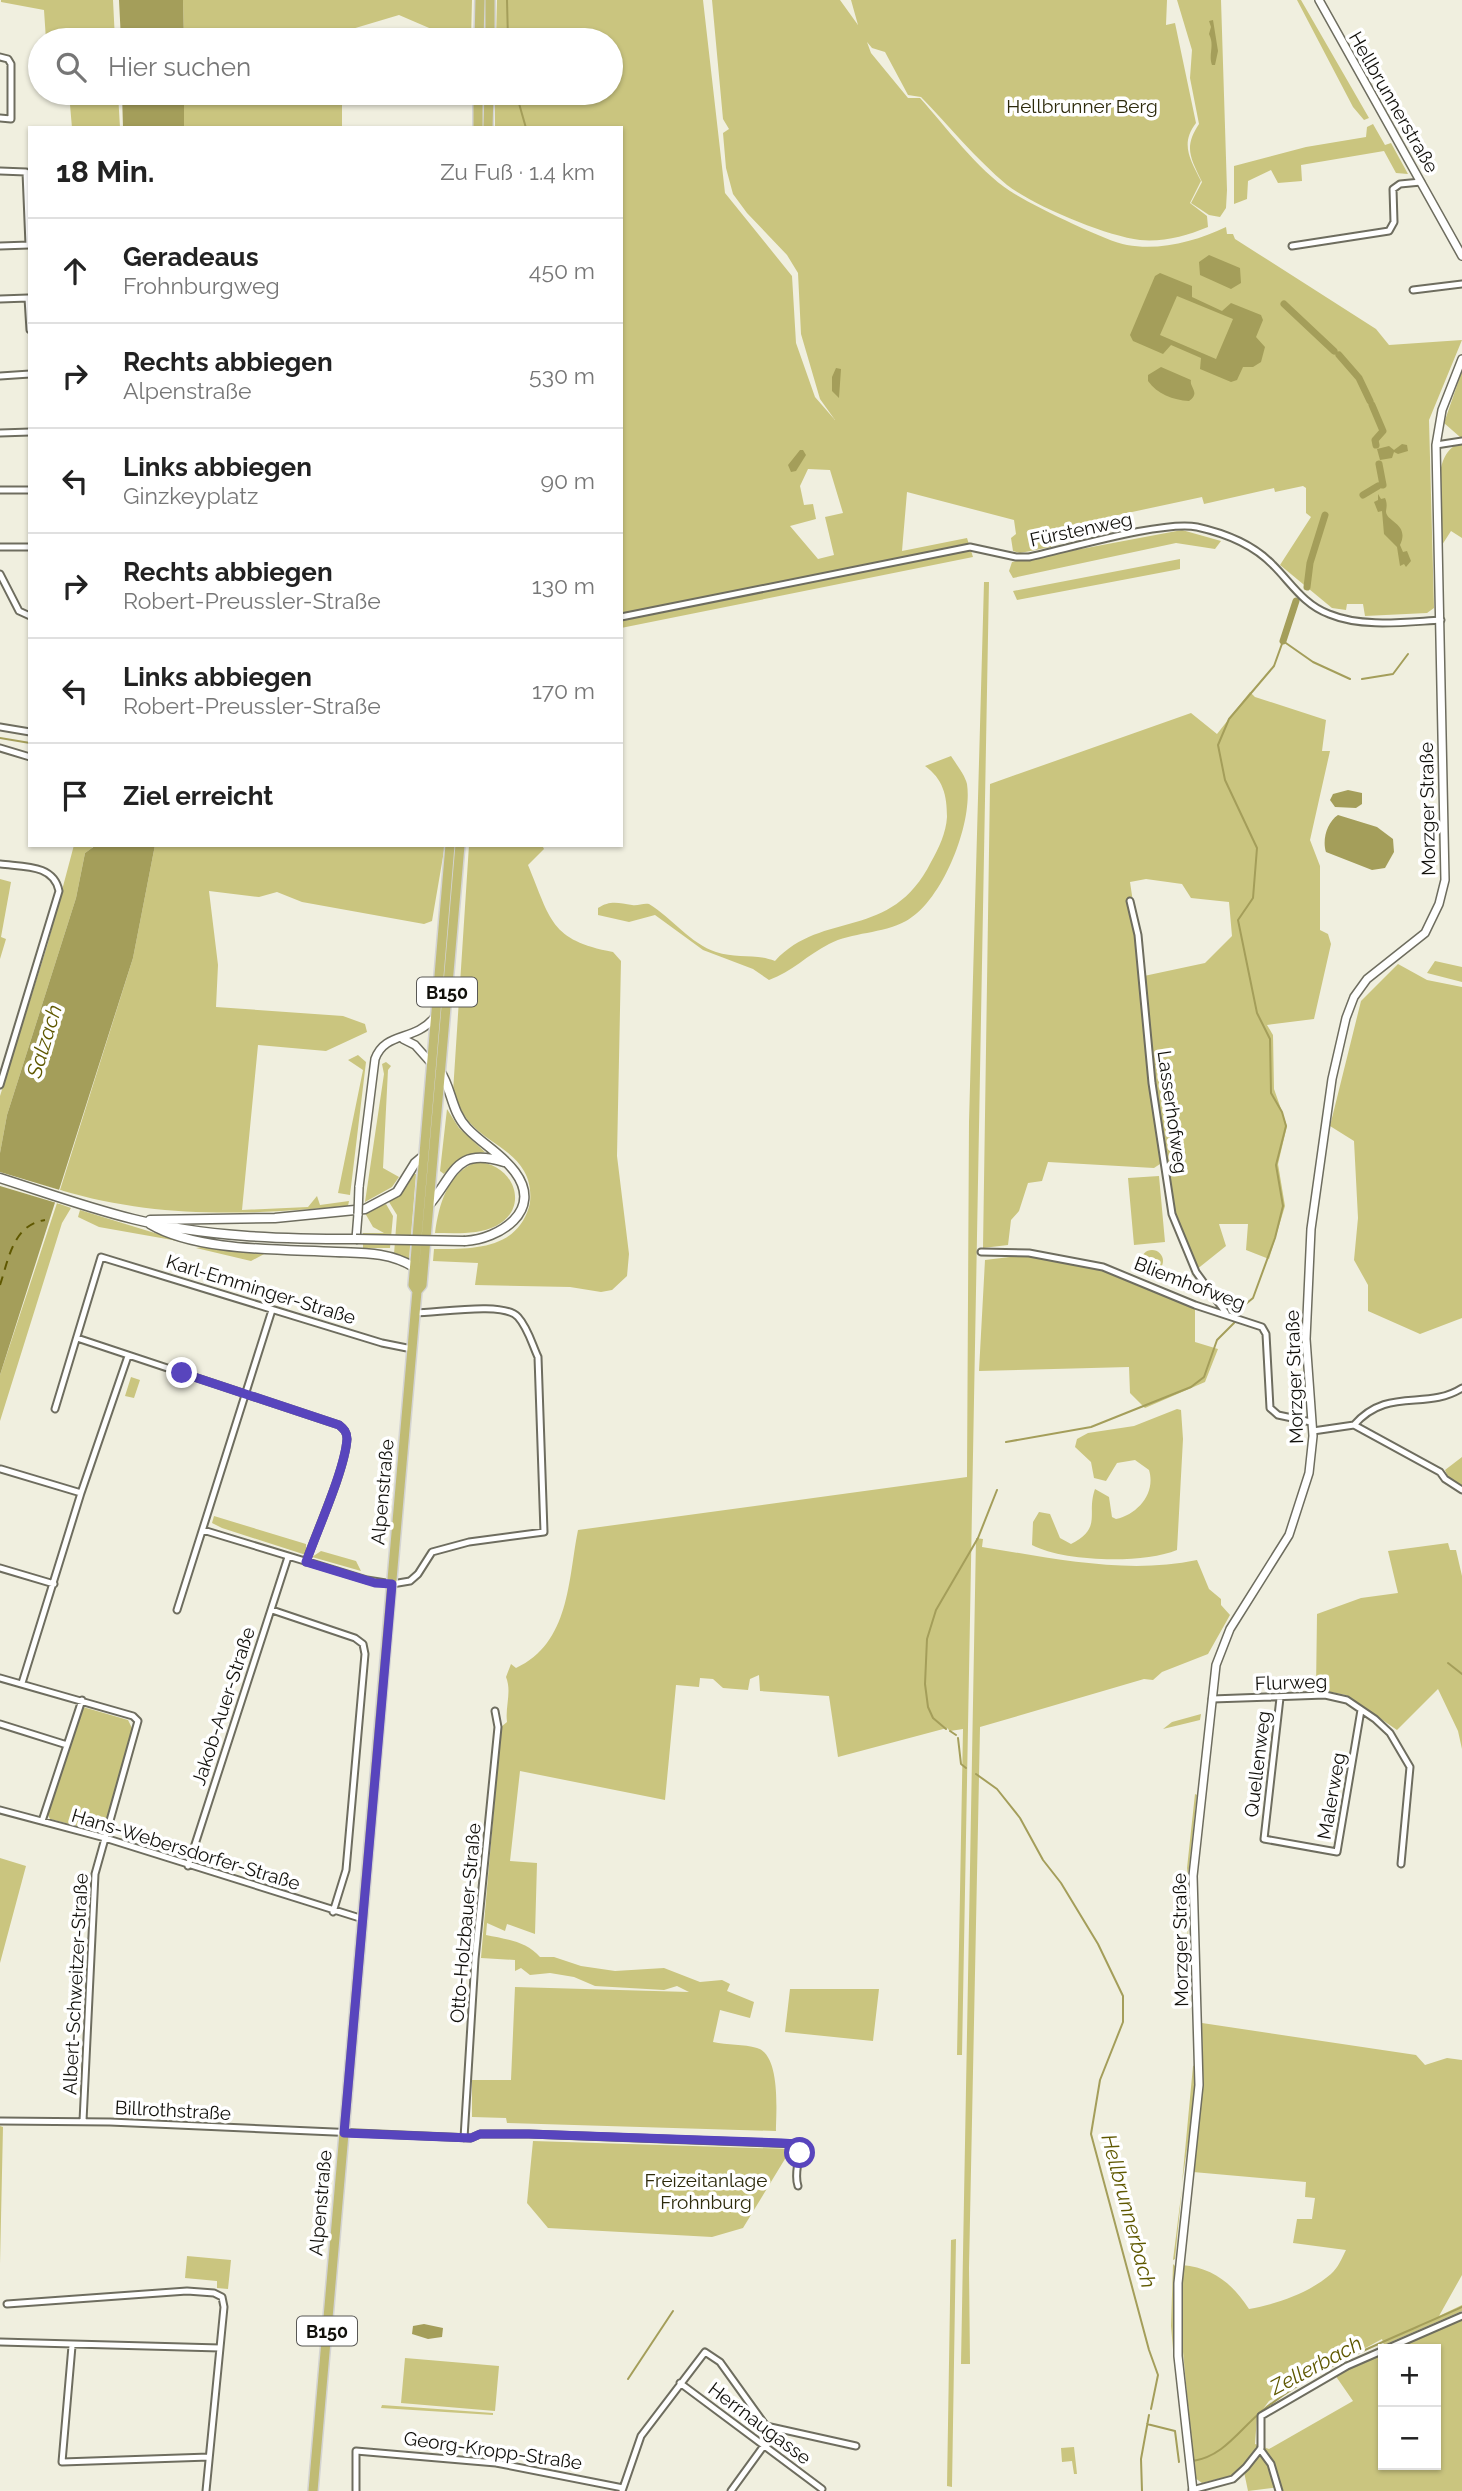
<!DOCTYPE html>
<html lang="de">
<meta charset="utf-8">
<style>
:root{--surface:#fff;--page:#f6f6f6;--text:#222;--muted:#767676;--line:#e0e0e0}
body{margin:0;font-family:Raleway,sans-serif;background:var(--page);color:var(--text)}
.controls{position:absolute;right:21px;bottom:21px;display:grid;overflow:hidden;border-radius:0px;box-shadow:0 2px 5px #0004}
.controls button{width:63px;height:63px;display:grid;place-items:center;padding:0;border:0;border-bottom:2px solid var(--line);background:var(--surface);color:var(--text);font:35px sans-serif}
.stop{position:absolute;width:21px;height:21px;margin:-16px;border:5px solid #5845bd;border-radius:50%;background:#fff}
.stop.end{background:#5845bd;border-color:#fff;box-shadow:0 2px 7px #0008}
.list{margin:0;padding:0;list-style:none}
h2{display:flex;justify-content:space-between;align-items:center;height:91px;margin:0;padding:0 28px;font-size:30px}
h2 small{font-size:23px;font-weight:400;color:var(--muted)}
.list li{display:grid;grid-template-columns:46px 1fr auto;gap:21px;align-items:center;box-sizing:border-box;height:105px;padding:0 28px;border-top:2px solid var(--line)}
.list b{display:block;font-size:26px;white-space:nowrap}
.list p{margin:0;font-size:23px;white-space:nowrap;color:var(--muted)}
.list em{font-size:23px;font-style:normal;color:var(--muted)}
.icon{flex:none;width:38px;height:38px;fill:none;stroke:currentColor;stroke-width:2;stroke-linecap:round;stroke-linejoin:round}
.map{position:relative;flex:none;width:1462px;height:2491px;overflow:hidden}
.search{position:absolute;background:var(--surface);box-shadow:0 2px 5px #0004;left:28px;top:28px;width:595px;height:77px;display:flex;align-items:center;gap:18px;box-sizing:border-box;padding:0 24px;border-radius:38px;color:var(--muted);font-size:26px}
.panel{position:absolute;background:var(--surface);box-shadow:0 2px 5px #0004;left:28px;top:126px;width:595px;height:721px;border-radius:0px}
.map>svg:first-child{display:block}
.green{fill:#cac57f;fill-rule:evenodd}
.water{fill:#a49e5a;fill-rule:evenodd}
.pier{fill:#f0efdf}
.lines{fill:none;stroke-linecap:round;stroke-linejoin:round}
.stream{stroke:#a49e5a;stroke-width:2}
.canal{stroke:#a49e5a;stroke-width:7}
.ferry{stroke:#5f5800;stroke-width:2;stroke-dasharray:9 7;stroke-linecap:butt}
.minor-casing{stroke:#6e6d5f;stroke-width:9}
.tertiary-casing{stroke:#6e6d5f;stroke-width:10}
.secondary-casing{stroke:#6e6d5f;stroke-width:11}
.primary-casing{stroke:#d4d4d3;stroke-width:12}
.minor{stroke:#fff;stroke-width:5}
.tertiary{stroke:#fff;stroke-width:7}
.secondary{stroke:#fff;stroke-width:8}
.primary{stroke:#c0bb74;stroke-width:9}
.tertiary-bridge-casing{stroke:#6e6d5f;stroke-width:10;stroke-linecap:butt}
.secondary-bridge-casing{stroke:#6e6d5f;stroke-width:11;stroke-linecap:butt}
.tertiary-bridge{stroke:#fff;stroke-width:7}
.secondary-bridge{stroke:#fff;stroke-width:8}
.route{stroke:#5845bd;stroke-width:9}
.labels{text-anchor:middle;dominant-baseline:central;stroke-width:7;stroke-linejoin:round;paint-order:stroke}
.shield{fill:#fff;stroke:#595855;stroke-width:2}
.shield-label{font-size:18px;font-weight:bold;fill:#12110c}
.street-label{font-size:19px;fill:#12110c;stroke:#fff}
.park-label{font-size:19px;fill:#2d2a0b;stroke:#fff}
.water-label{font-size:21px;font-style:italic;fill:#5f5800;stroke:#fff}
</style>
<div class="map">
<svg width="1462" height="2491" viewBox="0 0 1462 2491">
<rect width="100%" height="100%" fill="#f0efdf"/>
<path class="green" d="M1 0H113L115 40H66L65 36 46 40 44 10 1 2Z
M183 0H472L471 40H457L399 15 342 32V40H184Z
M497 0H703L725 193 792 276 796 343 815 397 835 420 820 399 801 334 798 273 787 255 747 213 733 194 726 168 723 133 729 129 723 119 712 0H840L858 25 851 0H1167L1166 25 1175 23 1196 123C1180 144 1190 159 1201 181L1190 203 1207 216 1208 227C1186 236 1164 242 1140 240 1106 236 1034 206 1007 185 976 159 949 126 921 97L908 95 885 52 872 48 867 42 871 53 908 98H920C946 127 978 170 1010 191 1030 204 1105 241 1127 245 1160 251 1197 241 1226 227L1227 234H1233L1235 239 1376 329 1389 345 1462 340 1429 420 1434 608 1427 613 1365 616 1363 604H1347L1346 610 1332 608 1280 565 1311 517 1306 513V488L1303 486 1275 492 1274 488 1204 504 1202 497 1048 530 1051 547 1020 553 1013 551 1011 538 1016 534 1014 520 907 492 902 551 967 538 973 557 621 628V128H495V93H611V40H496ZM808 469 830 470 843 513 825 517 834 555 818 559 790 526 816 519 813 504 804 505 800 486Z
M1177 0H1221L1227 190 1226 208 1220 217 1209 215 1191 203 1202 182C1191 158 1183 148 1199 124L1190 78 1192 50Z
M1297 0H1301L1369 118 1364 120 1353 107Z
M69 93H118L120 128H72Z
M184 93H342V128H184Z
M1373 124 1385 145 1391 143 1408 174 1396 173 1384 151 1301 165 1302 181 1278 183 1271 170 1248 181 1247 199 1234 204V166L1306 147 1366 137 1367 127Z
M1462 371V437H1460L1444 423Z
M1462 443V538L1451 531 1442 545C1440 518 1428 450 1462 443Z
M1182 530 1221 541 1215 549 1176 543 1013 578 1009 571 1012 562Z
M1180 559V569L1017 600 1013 591Z
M984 582H989L962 2055H957L963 1729 950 1731 947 1728 838 1757 829 1696 760 1691 759 1675 750 1679 748 1690 723 1688 713 1679 700 1678 699 1687 676 1685 665 1800 520 1771 510 1861 537 1863 535 1934 507 1924 505 1931 487 1923 486 1935C505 1939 526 1941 540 1957H554L581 1966 615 1971 664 1968 700 1982 722 1980 730 1984 727 1991 754 2002 750 2018 720 2010 713 2042C727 2045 744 2044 757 2048 781 2055 776 2112 776 2131L507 2123 506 2118 472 2117V2080H511L515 1987 689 1992 677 1986 664 1990 595 1986 574 1977 550 1973 530 1975 521 1968 515 1971V1960L481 1958 501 1727 507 1722C505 1706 512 1692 506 1677L511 1664 516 1668C570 1643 568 1580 578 1530L967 1477 969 1122Z
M1250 692 1255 697 1326 720 1322 751H1330L1310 840 1320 866V930L1328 934 1331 944 1314 1019 1267 1025 1273 1035 1274 1089 1287 1126 1278 1164 1285 1206 1269 1259 1246 1250 1248 1224H1219L1226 1246 1196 1270 1176 1223 1166 1160 1154 1168 1048 1162 1042 1181 1028 1183 1019 1211 1011 1220 1008 1245 983 1248 990 784 1191 713 1217 734ZM1146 879 1182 884 1191 898 1229 902 1232 936 1205 963 1144 976 1130 882Z
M951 756C956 764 965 775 967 784 973 824 942 902 906 921 882 934 852 932 829 944 807 955 792 972 769 980L753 969 703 950 655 915 629 922 598 915V908C610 900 619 903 632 905 638 906 643 903 649 904 672 918 691 944 716 952 736 959 756 953 775 961 823 909 891 942 931 862 939 848 946 833 947 817 947 795 943 779 925 766Z
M74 845H91L92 848 85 853 76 898 7 1115 0 1153V1096L48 943Z
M155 845H445L432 921 424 924 302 902 277 892 259 897 209 891 218 965 216 1007 343 1016 365 1024 367 1032 326 1051 258 1045 242 1210 308 1207 317 1196 320 1205 349 1201 348 1206C248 1215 158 1219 60 1190L133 958Z
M469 845H542L544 849 528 865C551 920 550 940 613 952L621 961 617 1156 629 1254 627 1276 612 1290 601 1292 570 1287 475 1285 478 1263 433 1261 434 1249C472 1249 516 1250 529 1207 532 1196 530 1181 524 1171 513 1151 487 1141 472 1125 463 1116 458 1103 453 1092Z
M0 879 11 882 1 937 6 939 0 959Z
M1435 961 1462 967V982L1427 973Z
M1398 964 1427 980 1462 987V1318L1420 1334 1368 1311V1285L1354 1260 1358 1218 1354 1141 1330 1126 1361 1001Z
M358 1055 366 1062 350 1195 338 1193 363 1070 348 1060Z
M386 1062 391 1066 388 1070 383 1168 399 1177 392 1187 365 1202 384 1074 382 1064Z
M447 1109 459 1128 485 1152 462 1157 444 1174 440 1171Z
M476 1162C514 1163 531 1208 496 1226 478 1235 455 1233 435 1233 439 1204 447 1174 476 1162Z
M414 1174H416L409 1259 394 1254 397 1215 389 1202 407 1186Z
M1159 1176 1165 1242 1134 1245 1128 1178Z
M57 1203 71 1208 62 1223 0 1421V1375Z
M386 1204 393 1216 390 1248H363V1233H384L373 1227 365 1213Z
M80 1210 171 1238 178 1241 99 1227 78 1217Z
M202 1247 266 1253 251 1261 196 1248Z
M1141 1261a11 11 0 1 1 22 0a11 11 0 1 1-22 0Z
M1025 1255 1107 1271 1195 1308V1342L1218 1349 1205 1382 1145 1408 1130 1393 1129 1367 979 1371 985 1260Z
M131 1377 140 1380 134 1398 125 1396Z
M1177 1409 1181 1410 1183 1439 1177 1550C1143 1564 1064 1562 1032 1545L1033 1522 1039 1512 1050 1514 1060 1538 1071 1544C1103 1528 1086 1514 1095 1489L1109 1497 1112 1517 1116 1519C1138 1514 1156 1493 1149 1470L1135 1460 1117 1463 1106 1481 1094 1478 1091 1462 1075 1447 1077 1439 1088 1433 1134 1426Z
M1462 1457V1486L1448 1477 1445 1470Z
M214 1516 306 1544V1555L222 1528 212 1523Z
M976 1538 983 1539 982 1547C1052 1558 1126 1575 1197 1560L1209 1589 1221 1599V1605L1230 1615 1208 1654 1162 1672 1153 1680 1144 1679 980 1727 969 2268 970 2364H961Z
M1448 1543 1450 1550H1456L1462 1576V1749L1458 1731 1438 1689 1397 1730 1346 1695 1316 1689 1317 1614 1361 1598 1398 1593 1388 1551Z
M321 1551 356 1561 361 1571 312 1557Z
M83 1707 128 1720 134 1732 105 1824 93 1830 50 1819 48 1815Z
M1201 1714 1200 1720 1163 1729 1172 1722Z
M1195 1794 1197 1795 1188 1877 1187 1868Z
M0 1858 26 1866 0 1963Z
M1186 1883 1189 1884 1188 1945Z
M790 1989H879L873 2041 785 2032Z
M1202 2023 1416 2055 1425 2065 1447 2058 1462 2060V2275L1439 2316 1462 2305V2311L1384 2345 1382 2339 1269 2401 1257 2417 1255 2444 1269 2449 1353 2401 1335 2375 1383 2353V2465H1436V2349H1391L1462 2318V2491H1282L1280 2487 1248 2491 1243 2467 1233 2475 1202 2483 1195 2478 1181 2331 1182 2265C1213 2268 1232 2283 1249 2309 1277 2304 1309 2293 1331 2274 1338 2268 1342 2258 1346 2250L1293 2243 1297 2219H1312L1315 2198 1305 2197 1306 2182 1193 2172 1203 2089Z
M1195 2065 1194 2102 1182 2183 1193 2066Z
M0 2126 3 2127 0 2264Z
M533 2141 791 2149 743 2228 712 2237 548 2228 527 2203Z
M1182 2188 1175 2259 1173 2260Z
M956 2239 952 2487 947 2486 951 2240Z
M187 2256 231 2260 228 2289 217 2288V2281L185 2278Z
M1173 2264 1175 2266 1174 2361 1171 2326Z
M405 2358 499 2366 495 2411 401 2403Z
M382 2405 493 2413V2415L381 2408Z
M1074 2447 1077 2474H1074L1072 2461 1062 2462 1061 2448Z"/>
<path class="water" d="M119 0H183L184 40H121Z
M1213 20 1218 51 1215 65H1212C1208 54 1215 46 1209 34L1211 27 1209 21Z
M122 93H184V128H123Z
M1209 255 1240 268 1241 283 1231 289 1200 275 1199 262Z
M1160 273 1192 286V297L1222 311 1231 303 1261 315 1263 320 1256 337 1265 347 1261 362 1253 367H1243L1237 380 1231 382 1200 369 1201 358 1171 345 1163 354 1133 341 1130 335 1155 276ZM1177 296 1233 319 1216 359 1160 335Z
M1161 367 1191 380C1189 387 1201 393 1189 401 1173 400 1157 394 1148 381V375Z
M836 368 841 369 839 398 832 391V377Z
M1402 444 1407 445 1408 451 1398 454 1394 452 1392 458 1380 460 1377 449 1389 446 1394 450Z
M800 450H803L806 455 796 471 791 472 788 465Z
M1378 494 1381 499 1385 498C1388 505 1386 508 1386 512 1387 522 1410 524 1400 545L1403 552 1407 551 1411 561 1406 567 1404 564 1400 566 1397 547 1384 534 1382 511 1378 512 1374 502 1378 500Z
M1348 790 1362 793V804L1356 808 1335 807 1330 800 1333 794Z
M1338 815 1377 827 1393 839 1394 852 1385 868 1372 870 1326 852C1322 840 1327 822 1338 815Z
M96 845H155L133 958 0 1375V1153L7 1115 76 898 85 853Z
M424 2324 443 2328 442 2337 428 2339 412 2334 413 2326Z"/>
<path class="pier" d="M0 1172 63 1191 60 1204 0 1186Z"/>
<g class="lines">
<path class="stream" d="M507 0 508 40
M516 93 526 128
M1362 679 1393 674 1408 654
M0 738 30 743
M1006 1442 1091 1427 1191 1387 1204 1377 1217 1340 1234 1323 1241 1308 1253 1298 1275 1238 1283 1206 1276 1165 1286 1126 1282 1112 1271 1093 1270 1039 1257 1013 1238 920 1253 898 1257 848 1225 780 1218 745 1229 719 1274 666 1283 641 1313 662 1350 679
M1448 1663 1462 1674
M946 1729 933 1718 928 1707 925 1684 927 1639 936 1610 978 1538 997 1490
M950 1731 956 1735
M958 1738 961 1764 966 1768
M976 1774 997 1789 1020 1818 1043 1860 1061 1883 1098 1944 1123 1996V2022L1100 2080 1091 2134 1149 2350 1158 2375 1151 2409
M628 2379 673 2311
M1147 2424 1175 2431 1179 2462
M1193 2461C1224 2456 1239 2430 1262 2411 1319 2364 1395 2338 1462 2307
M1142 2491 1141 2459 1149 2415"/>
<path class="canal" d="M1284 304 1334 351
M1339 355 1359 378 1370 401
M1372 405 1383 431 1375 440 1376 445
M1379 464 1383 485
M1363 495 1378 486
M1307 587 1310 563 1325 515
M1283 641 1296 601"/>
<path class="ferry" d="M0 1285C9 1258 13 1225 45 1220"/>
<g class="minor-casing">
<path id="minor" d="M0 57 8 59 11 64V119L0 118
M0 171 26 172 29 245 0 246
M1292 246 1389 231 1394 222 1393 189 1400 184 1421 182
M1413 290 1462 284
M0 299 28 298 30 330
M0 376 30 374
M0 433 30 432
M1436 445 1462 441
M0 490H30
M0 547H30
M0 574 19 611 30 616
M621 617 970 547 1016 557H1029C1067 549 1164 520 1197 527 1224 533 1254 545 1273 565 1291 583 1304 605 1329 614 1363 628 1405 622 1441 620
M0 727 30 732
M0 748 30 757
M0 864C23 867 54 864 59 891L0 1085
M1130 901 1138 935 1152 1083 1172 1214 1196 1272 1226 1313
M981 1252 1029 1253 1103 1267 1195 1305 1262 1327 1266 1334 1270 1408 1278 1415 1311 1422
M77 1338 339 1425C344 1429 347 1432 347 1439 345 1470 317 1530 306 1562
M55 1409 101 1257 382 1343 412 1349
M1354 1425C1388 1386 1426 1411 1462 1388
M1313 1431 1354 1425 1440 1472 1445 1479 1462 1490
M1 1469 81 1493
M203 1530 367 1580 392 1584 410 1581 418 1574 432 1552 469 1542 544 1532 538 1357C532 1344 528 1328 518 1317 504 1301 438 1313 415 1313
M0 1568 54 1584
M177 1610 272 1310
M272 1610 355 1638 363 1644 365 1654 346 1870 333 1912
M0 1678 133 1716 138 1721 95 1874 83 2121
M22 1683 81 1493 128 1356
M1280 1698 1264 1839 1337 1852 1361 1710
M1212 1699 1325 1695 1347 1700 1375 1719 1390 1733 1410 1767 1401 1864
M0 1724 67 1745
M0 1810 105 1838 363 1919
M42 1821 82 1700
M188 1866 288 1557
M0 2121 110 2122 471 2138 480 2134H529L797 2144C802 2159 793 2172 798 2186
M464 2138 475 1959 498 1727 495 1711
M7 2304 187 2291 214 2293 222 2297 224 2307 206 2491
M0 2342 220 2348
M72 2346 62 2462 209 2457
M680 2383 822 2489
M1260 2449 1271 2464 1279 2491
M1192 2490 1233 2479 1246 2467 1261 2448V2416L1347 2366 1462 2316
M356 2491V2451L496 2463 623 2488
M622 2491 641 2436 705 2352 720 2362 766 2426 856 2446
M731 2491 776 2429"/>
</g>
<g class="tertiary-casing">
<path id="tertiary" d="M1319 0 1462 256
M403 1039 415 1045 431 1063
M359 1187 375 1059C385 1031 414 1042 434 1018
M356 1239 358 1214
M1193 2491 1178 2356V2283L1199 2085 1193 1876 1216 1665 1230 1629 1289 1535 1309 1473 1313 1436 1306 1339 1311 1229 1332 1079 1346 1018 1354 997 1367 979 1425 933 1439 904 1445 880 1436 445 1442 410 1462 359"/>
</g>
<g class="secondary-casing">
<path id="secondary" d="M440 1071C452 1089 451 1111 467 1128 482 1144 502 1154 515 1172 544 1211 499 1239 465 1241
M0 1178C44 1192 88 1208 133 1219 206 1237 282 1239 356 1239
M429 1205C455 1174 455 1147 504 1162
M150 1220 275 1218 365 1209 397 1192 415 1163 421 1158
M150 1224C197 1252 282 1249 336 1252 364 1253 389 1252 414 1267"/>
</g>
<g class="primary-casing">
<path id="primary" d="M479 40 480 0
M490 40V0
M478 128V93
M488 128 489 93
M417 1291 413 1285 450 845
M313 2491 417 1291 422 1285 460 845"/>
</g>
<use href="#minor" class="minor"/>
<use href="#tertiary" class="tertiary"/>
<use href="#secondary" class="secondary"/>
<use href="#primary" class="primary"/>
<g class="tertiary-bridge-casing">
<path id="tertiary-bridge" d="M358 1214 359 1187"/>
</g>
<g class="secondary-bridge-casing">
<path id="secondary-bridge" d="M356 1239 465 1241"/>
</g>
<use href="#tertiary-bridge" class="tertiary-bridge"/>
<use href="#secondary-bridge" class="secondary-bridge"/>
</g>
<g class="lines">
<path class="route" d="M182 1373 339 1425C344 1429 347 1432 347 1439 345 1469 317 1531 306 1562L375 1583 392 1584 344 2133 471 2138 480 2134H529L782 2143 797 2144 800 2153"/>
</g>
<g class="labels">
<g class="shield">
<rect x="417" y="977.5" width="60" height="29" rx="5"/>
<rect x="297" y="2316.5" width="60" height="29" rx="5"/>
</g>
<g class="shield-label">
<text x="447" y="992">B150</text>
<text x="327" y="2331">B150</text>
</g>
<g class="street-label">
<text transform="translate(1394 102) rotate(60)">Hellbrunnerstraße</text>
<text transform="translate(1081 529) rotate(-12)">Fürstenweg</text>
<text transform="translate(1427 809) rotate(-91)">Morzger Straße</text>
<text transform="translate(1173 1112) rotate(82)">Lasserhofweg</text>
<text transform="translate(1190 1283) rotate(21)">Bliemhofweg</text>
<text transform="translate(261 1289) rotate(17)">Karl-Emminger-Straße</text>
<text transform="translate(1294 1377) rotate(-92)">Morzger Straße</text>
<text transform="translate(382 1492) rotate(-85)">Alpenstraße</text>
<text transform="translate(1291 1682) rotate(-2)">Flurweg</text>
<text transform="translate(223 1706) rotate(-72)">Jakob-Auer-Straße</text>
<text transform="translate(1257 1764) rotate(-83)">Quellenweg</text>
<text transform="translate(1331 1796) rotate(-80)">Malerweg</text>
<text transform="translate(186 1849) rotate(17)">Hans-Webersdorfer-Straße</text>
<text transform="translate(465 1923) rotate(-85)">Otto-Holzbauer-Straße</text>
<text transform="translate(1180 1940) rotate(-91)">Morzger Straße</text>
<text transform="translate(75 1984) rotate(-87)">Albert-Schweitzer-Straße</text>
<text transform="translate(173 2110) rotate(3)">Billrothstraße</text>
<text transform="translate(320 2203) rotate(-85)">Alpenstraße</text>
<text transform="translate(760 2423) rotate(37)">Herrnaugasse</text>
<text transform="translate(493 2450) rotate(8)">Georg-Kropp-Straße</text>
</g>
<g class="park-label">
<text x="1082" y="106">Hellbrunner Berg</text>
<text x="706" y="2180">Freizeitanlage<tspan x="706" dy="22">Frohnburg</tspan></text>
</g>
<g class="water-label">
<text transform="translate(44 1041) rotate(-73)">Salzach</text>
<text transform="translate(1129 2211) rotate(75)">Hellbrunnerbach</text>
<text transform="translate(1316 2365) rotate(-28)">Zellerbach</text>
</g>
</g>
</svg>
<div class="controls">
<button>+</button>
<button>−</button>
</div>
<div class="stop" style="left:800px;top:2153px"></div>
<div class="stop end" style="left:182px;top:1373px"></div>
<div class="search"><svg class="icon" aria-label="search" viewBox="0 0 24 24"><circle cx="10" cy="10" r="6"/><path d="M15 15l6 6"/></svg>Hier suchen</div>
<section class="panel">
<h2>18 Min.<small>Zu Fuß · 1.4 km</small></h2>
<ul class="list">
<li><svg class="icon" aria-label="ahead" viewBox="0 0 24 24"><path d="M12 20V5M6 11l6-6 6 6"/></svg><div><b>Geradeaus</b><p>Frohnburgweg</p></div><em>450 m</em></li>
<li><svg class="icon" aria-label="right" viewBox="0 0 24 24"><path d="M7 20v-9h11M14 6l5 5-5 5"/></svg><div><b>Rechts abbiegen</b><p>Alpenstraße</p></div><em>530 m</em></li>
<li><svg class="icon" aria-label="left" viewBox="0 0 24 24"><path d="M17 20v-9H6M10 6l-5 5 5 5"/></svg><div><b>Links abbiegen</b><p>Ginzkeyplatz</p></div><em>90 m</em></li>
<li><svg class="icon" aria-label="right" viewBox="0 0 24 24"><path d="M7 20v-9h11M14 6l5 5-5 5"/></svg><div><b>Rechts abbiegen</b><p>Robert-Preussler-Straße</p></div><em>130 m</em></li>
<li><svg class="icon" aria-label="left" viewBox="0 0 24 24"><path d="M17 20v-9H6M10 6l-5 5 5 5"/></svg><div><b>Links abbiegen</b><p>Robert-Preussler-Straße</p></div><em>170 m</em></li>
<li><svg class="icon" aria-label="arrive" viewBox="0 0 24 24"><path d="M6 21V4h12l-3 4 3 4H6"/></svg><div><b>Ziel erreicht</b></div></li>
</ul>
</section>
</div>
